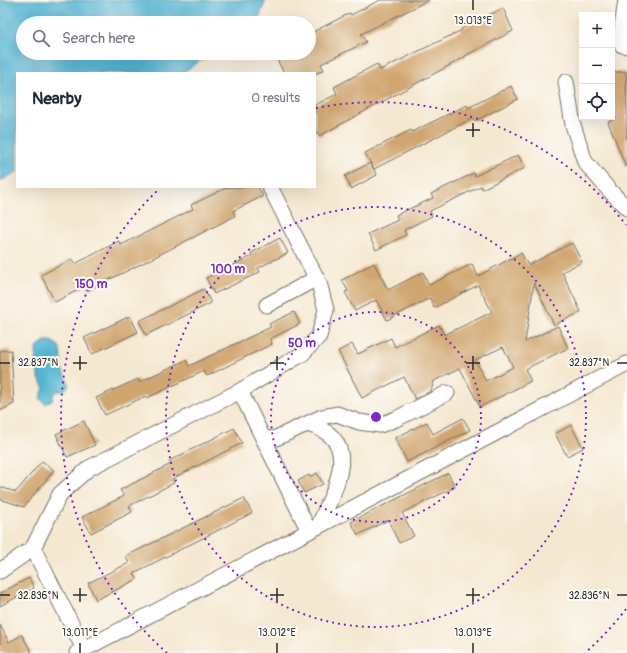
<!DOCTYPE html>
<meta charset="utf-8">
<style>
:root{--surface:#fff;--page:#f2f2f3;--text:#1f2937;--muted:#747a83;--line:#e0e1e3}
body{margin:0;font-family:Pangolin,sans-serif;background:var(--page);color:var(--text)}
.controls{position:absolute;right:12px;top:12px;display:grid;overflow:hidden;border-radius:0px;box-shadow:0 4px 16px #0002}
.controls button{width:36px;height:36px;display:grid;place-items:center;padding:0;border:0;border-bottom:1px solid var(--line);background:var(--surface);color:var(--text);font:20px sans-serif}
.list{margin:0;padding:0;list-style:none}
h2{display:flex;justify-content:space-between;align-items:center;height:52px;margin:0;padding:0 16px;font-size:17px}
h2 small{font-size:13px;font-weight:400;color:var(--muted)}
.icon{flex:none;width:22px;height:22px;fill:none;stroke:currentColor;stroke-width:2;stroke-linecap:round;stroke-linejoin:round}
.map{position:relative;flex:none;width:627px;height:653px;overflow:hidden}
.search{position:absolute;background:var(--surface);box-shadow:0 4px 16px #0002;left:16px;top:16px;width:300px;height:44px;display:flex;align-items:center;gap:10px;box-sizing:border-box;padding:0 14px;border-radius:22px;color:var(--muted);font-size:15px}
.panel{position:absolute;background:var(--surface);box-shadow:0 4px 16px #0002;left:16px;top:72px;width:300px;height:116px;border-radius:0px}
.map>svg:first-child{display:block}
.water{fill:#53b4d2;stroke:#3f707e}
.building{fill:#d0a670;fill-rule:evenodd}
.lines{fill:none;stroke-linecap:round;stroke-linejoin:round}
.minor-casing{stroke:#726d65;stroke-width:17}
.minor{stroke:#fff;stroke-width:15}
.ticks{fill:none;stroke:#2b2b2b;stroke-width:1.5}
.ring{fill:none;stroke:#7b2cbf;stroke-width:2;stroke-dasharray:2 4}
.ticks-label{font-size:10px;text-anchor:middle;fill:#2b2b2b;stroke:#fdfcf7;stroke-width:4;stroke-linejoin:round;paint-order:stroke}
.centre{fill:#7b2cbf;stroke:#fdfcf7;stroke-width:2}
.ring-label{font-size:12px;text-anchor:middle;font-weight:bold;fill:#7b2cbf;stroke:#fdfcf7;stroke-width:4;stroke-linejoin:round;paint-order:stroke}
</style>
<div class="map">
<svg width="627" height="653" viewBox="0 0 627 653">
<rect width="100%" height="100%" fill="#fdfcf7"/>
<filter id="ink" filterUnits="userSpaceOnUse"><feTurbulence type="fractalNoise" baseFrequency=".025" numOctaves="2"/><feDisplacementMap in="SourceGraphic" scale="8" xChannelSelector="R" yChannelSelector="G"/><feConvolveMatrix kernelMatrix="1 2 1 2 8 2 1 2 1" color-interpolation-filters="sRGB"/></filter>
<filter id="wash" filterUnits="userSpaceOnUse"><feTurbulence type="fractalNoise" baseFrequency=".012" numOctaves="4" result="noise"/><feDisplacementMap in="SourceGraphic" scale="16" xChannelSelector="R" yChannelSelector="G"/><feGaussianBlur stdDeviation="0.9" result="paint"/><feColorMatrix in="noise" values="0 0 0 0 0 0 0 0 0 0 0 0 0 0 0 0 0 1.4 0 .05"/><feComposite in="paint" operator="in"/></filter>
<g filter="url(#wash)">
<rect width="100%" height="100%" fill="#f5e8d1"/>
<path class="water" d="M0 0H266L257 23H23V53H212L182 73H17V172L0 181Z
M45 341H51L59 346C62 353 60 361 62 368 63 375 72 382 67 388 64 391 62 392 58 391L53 394V400L45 404 40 399 41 394 44 389 38 376 36 350 39 345Z"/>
<g id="blocks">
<path class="building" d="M380 0H429L361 34 366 42 321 64 324 70 317 73H284L275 56 281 53H309V34L350 13 351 15Z
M503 8 513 31 465 56V57L406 89 319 136 315 127V105L337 94 334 87 377 64 380 70 462 30 461 29Z
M612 72H626L627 112 626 167 608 122 616 118 612 107Z
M511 86 518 99 475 121 473 118 374 169 365 153 411 130 412 132 467 105 468 108Z
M518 155 525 168 482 189 481 186 430 211 432 216 404 230 406 235 376 250 368 234 398 220 396 215 433 198 431 194 474 173 475 176Z
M370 163 377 175 351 189 345 176Z
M228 187H258L263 196 233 211 235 216 139 265 88 290 86 286 55 302 41 275 72 259 75 264 119 241 121 245 193 209 191 205Z
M280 238 288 253 258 268 260 272 214 294 206 278 252 256 251 253Z
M572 243 582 262 562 272 581 312 554 325 534 283 525 342 558 326 568 348 525 369 531 381 480 407 460 368 434 381 431 391 415 399 404 377 362 398 338 351 352 344 358 354 391 338 395 347 439 325 444 335 492 312 478 285 434 308 430 298 387 320 376 300 355 311 345 292 348 291 342 280 374 263 388 290 423 272 429 285 472 264 478 276 521 253 528 265ZM503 347 513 367 486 381 475 360Z
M204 289 211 303 146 335 139 321Z
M294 312 300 324 270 339 272 344 207 376 204 371 147 398 146 396 105 415 96 398 138 379 139 382 186 360 189 366 271 327 269 324Z
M130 316 138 332 92 354 84 338Z
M11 350 14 404 0 411V351Z
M463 418 470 430 407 462 395 438 427 422 433 434Z
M84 421 95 445 67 457 56 434Z
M571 425 583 448 567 456 555 434Z
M234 428 242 443 172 479 174 483 129 506 132 512 91 533 82 517 124 496 120 490 171 464 169 461Z
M42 461 54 470 24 507 0 499V487L16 492Z
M317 473 323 484 304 493 298 481 309 475 310 477Z
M448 473 455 487 402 513 414 536 399 543 388 520 358 535 351 522Z
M244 498 252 513 134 573 137 579 96 600 88 583 129 563 126 556Z
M29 578 34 588 0 606V593Z
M0 625 9 642 22 635 32 653H0Z"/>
</g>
</g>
<g filter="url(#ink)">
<use href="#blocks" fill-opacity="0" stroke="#726d65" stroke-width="1"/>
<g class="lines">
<g class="minor-casing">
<path id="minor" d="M626 0 620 41 622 45 627 46
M566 82 573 125 585 162 609 190 627 208
M267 305 317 278
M240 391 264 440 276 438 322 417 337 414 359 422 380 425 396 419 447 393
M307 424C364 439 335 488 319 525
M264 440 309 531
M0 571 33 548
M84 649 33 548 60 494 89 468 240 391 302 354 319 336 326 310 319 283 270 187
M77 653 627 364"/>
</g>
<use href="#minor" class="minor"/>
</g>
</g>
<path class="ticks" d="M473 0V10M473 123V137M466 130H480M80 356V370M277 356V370M473 356V370M0 363H10M73 363H87M270 363H284M466 363H480M617 363H627M80 588V602M277 588V602M473 588V602M0 595H10M73 595H87M270 595H284M466 595H480M617 595H627M80 643V653M277 643V653M473 643V653"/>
<g class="ring">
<circle cx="376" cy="417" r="105"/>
<circle cx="376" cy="417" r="210"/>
<path d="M626 609A315 315 0 0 1 585 653M167 653A315 315 0 0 1 159 189M316 108A315 315 0 0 1 626 225"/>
</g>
<g class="ticks-label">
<text x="473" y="24">13.013°E</text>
<text x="38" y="366">32.837°N</text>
<text x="589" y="366">32.837°N</text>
<text x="38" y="599">32.836°N</text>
<text x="589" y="599">32.836°N</text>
<text x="80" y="636">13.011°E</text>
<text x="277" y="636">13.012°E</text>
<text x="473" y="636">13.013°E</text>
</g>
<circle cx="376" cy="417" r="6" class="centre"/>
<g class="ring-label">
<text x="228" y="273">100 m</text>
<text x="91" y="288">150 m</text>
<text x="302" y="347">50 m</text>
</g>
</svg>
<div class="controls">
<button>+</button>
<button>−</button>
<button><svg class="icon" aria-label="locate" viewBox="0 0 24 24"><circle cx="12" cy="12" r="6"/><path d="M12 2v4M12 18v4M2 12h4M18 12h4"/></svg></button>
</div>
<div class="search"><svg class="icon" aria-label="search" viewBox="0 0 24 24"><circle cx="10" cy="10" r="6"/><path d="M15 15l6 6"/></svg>Search here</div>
<section class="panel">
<h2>Nearby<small>0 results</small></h2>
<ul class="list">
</ul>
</section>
</div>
